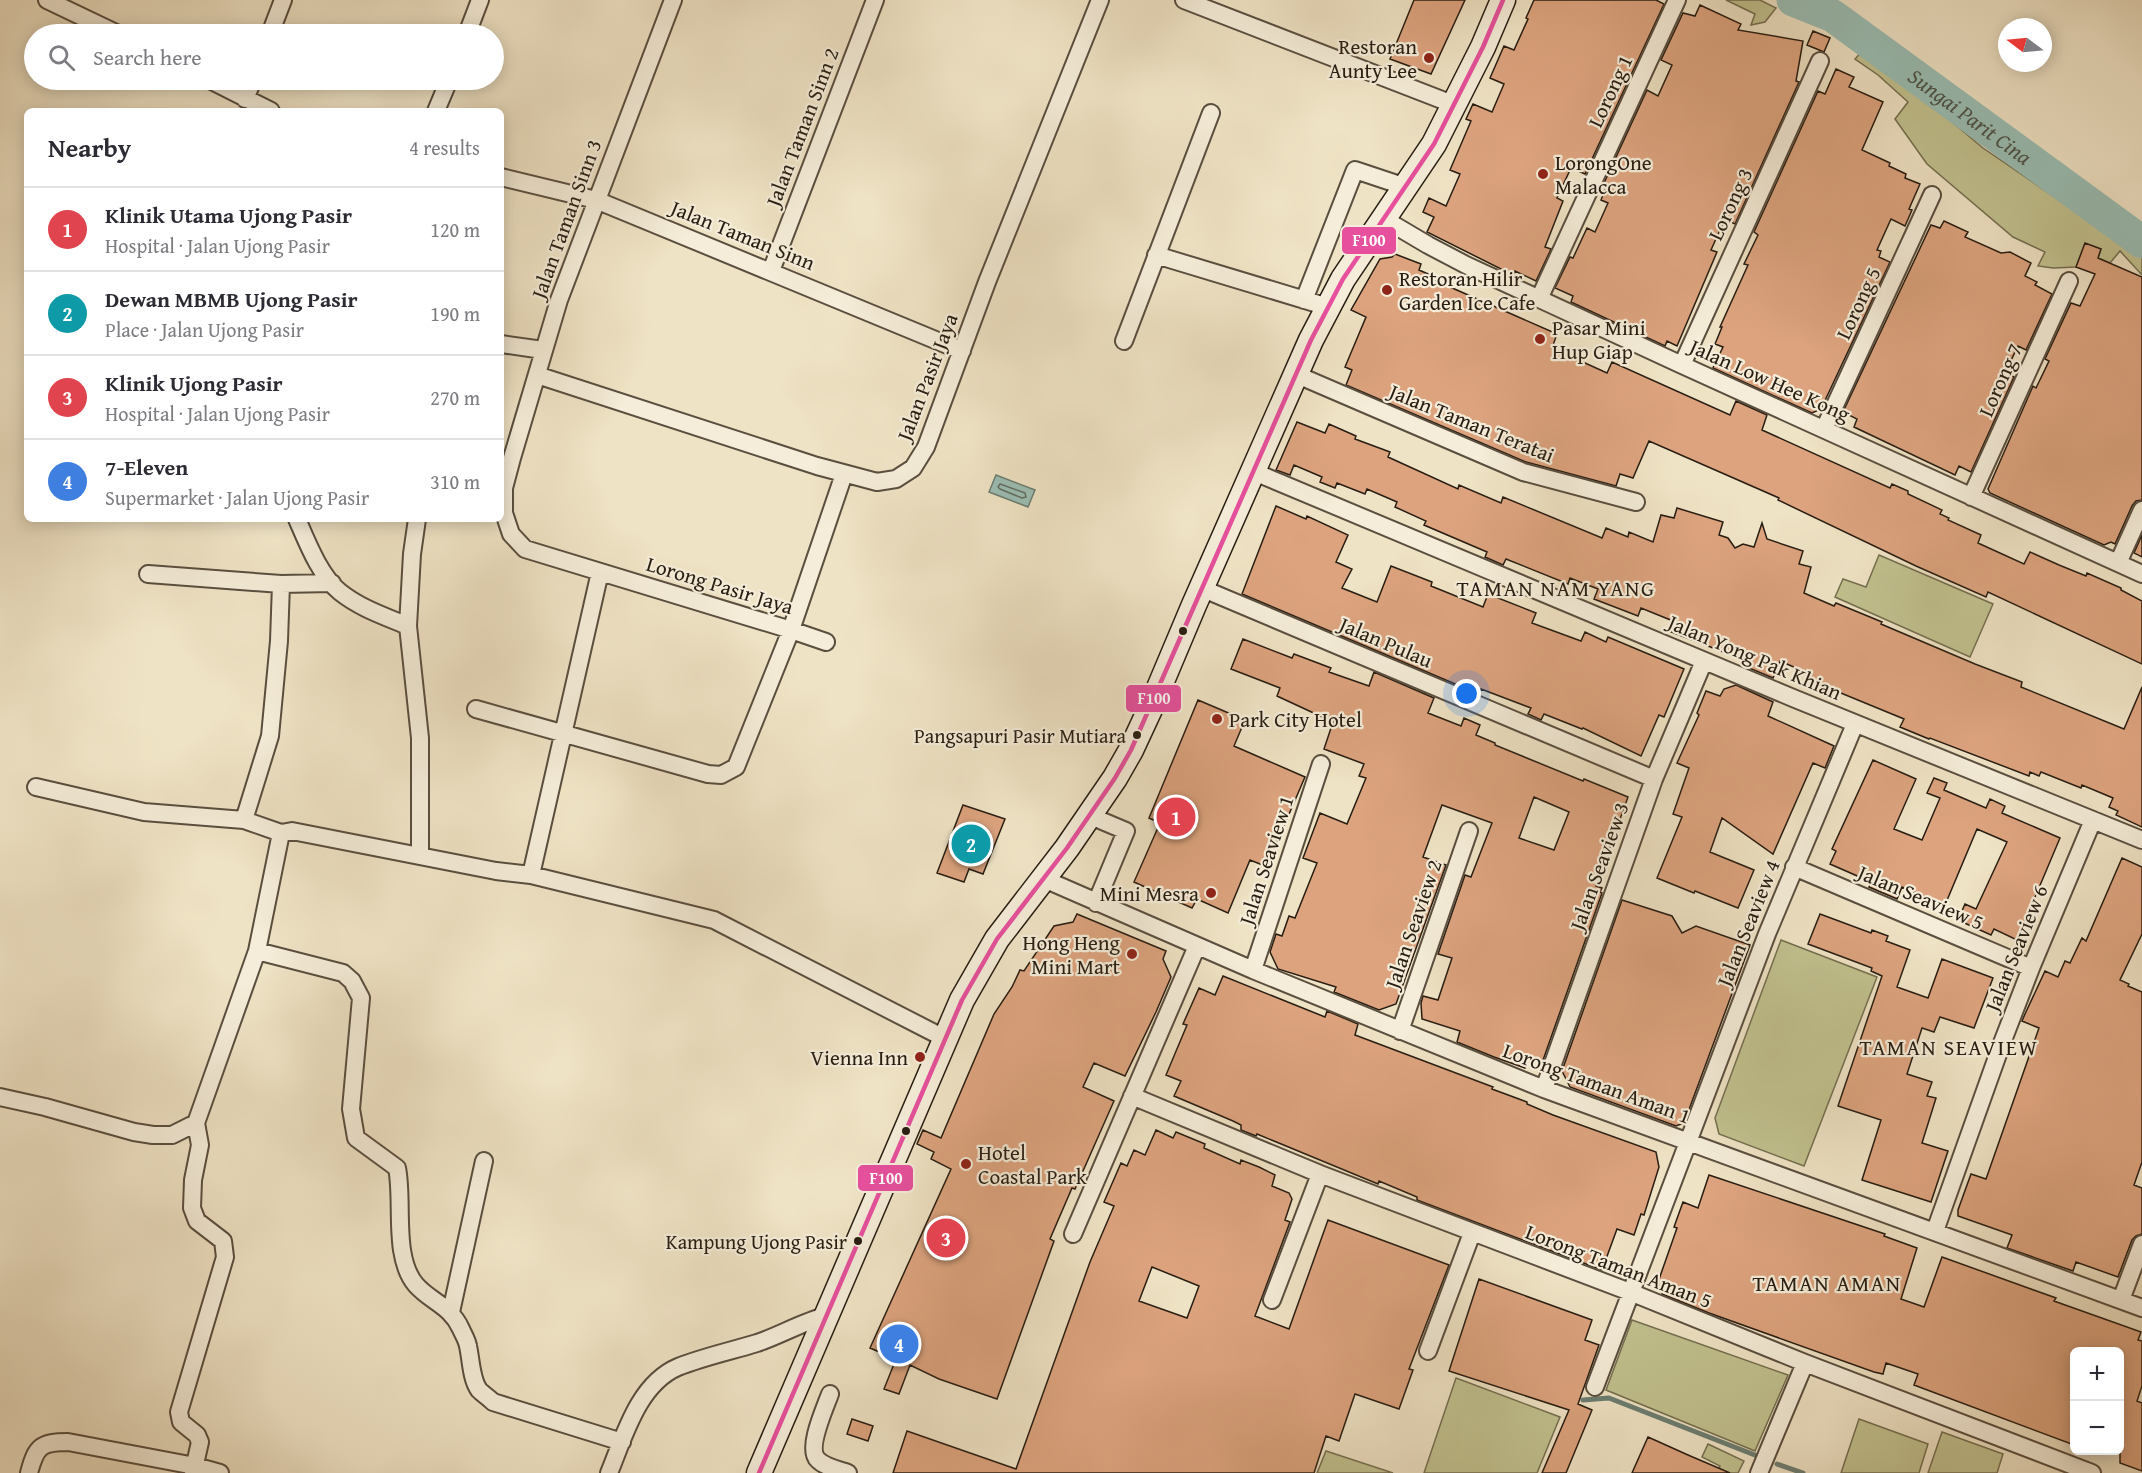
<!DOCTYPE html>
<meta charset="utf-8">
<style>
:root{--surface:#fff;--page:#f7f7f7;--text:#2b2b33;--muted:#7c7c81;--line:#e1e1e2;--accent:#8f2418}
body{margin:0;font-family:"Gentium Book Plus",serif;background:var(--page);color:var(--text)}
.controls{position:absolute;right:18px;bottom:18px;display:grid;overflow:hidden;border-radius:9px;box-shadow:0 3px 15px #0003}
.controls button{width:54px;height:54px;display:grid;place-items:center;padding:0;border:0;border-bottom:2px solid var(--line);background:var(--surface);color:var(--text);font:30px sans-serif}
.compass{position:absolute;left:1998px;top:18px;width:54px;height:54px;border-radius:50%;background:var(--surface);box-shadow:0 3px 15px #0003;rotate:286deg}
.you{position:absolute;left:1467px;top:694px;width:21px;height:21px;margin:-15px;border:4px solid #fff;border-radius:50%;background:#1a73e8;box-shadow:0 0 0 9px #1a73e833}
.badge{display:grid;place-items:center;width:39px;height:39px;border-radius:50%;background:var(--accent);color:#fff;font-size:20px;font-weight:700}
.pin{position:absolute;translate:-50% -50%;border:3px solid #fff;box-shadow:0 2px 6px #0006}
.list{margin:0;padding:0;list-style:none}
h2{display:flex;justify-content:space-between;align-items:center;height:78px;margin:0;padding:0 24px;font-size:26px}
h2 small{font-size:20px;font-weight:400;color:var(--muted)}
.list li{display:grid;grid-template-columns:39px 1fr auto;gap:18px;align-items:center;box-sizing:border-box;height:84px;padding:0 24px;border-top:2px solid var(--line)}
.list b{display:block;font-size:22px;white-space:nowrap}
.list p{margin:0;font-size:20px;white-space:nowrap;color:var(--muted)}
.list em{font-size:20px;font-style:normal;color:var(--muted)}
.icon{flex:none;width:33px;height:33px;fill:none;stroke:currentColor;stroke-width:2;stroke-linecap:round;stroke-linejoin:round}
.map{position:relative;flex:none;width:2142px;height:1473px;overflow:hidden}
.search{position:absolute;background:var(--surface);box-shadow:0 3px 15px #0003;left:24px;top:24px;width:480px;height:66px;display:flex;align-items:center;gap:15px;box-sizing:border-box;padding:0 21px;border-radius:33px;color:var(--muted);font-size:22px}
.panel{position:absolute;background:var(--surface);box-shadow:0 3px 15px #0003;left:24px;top:108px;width:480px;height:414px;border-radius:9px}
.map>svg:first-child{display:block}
.green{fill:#c1c18f;stroke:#746f50;stroke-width:1.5}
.water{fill:#9abeb4;stroke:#6c7e73;stroke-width:1.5}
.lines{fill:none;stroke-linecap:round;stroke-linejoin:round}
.shore{stroke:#616e63;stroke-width:1.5}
.stream{stroke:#6c7e73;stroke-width:5}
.river{stroke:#9abeb4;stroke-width:33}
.building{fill:#dca37e;stroke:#281d12;stroke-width:1.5;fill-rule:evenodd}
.minor-casing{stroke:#5a4e3f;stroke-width:20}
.secondary-casing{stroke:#281d12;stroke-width:27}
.minor{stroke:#f5edd9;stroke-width:16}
.secondary{stroke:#f5edd9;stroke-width:24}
.bus-1-casing{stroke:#f5edd9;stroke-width:9}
.bus-1{stroke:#e6509d;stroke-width:4.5}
.poi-dot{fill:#8f2418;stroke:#f5edd9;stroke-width:2}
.bus-dot{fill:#281d12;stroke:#f5edd9;stroke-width:2}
.labels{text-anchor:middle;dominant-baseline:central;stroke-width:4.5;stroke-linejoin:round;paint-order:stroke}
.bus-label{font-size:20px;fill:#281d12;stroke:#f5edd9;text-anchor:end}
.poi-label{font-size:21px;fill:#281d12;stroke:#f5edd9;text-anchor:start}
.street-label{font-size:21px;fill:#281d12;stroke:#f5edd9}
.water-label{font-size:22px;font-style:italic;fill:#50554b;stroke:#f5edd9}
.neighbourhood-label{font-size:22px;letter-spacing:1.5px;fill:#281d12;stroke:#f5edd9}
.line-badge{stroke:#f5edd9;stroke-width:2}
.badge-label{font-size:16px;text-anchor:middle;font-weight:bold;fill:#fff}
</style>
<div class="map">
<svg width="2142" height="1473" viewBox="0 0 2142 1473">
<rect width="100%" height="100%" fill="#efe3c5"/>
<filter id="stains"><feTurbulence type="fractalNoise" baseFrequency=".00333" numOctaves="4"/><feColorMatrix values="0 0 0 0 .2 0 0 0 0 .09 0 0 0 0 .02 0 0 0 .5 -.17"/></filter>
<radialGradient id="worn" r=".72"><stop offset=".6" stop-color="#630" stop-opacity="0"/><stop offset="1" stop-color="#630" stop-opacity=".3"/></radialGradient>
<path class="green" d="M1726 0H1760L1776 8 1765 22 1751 25 1755 14Z
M1863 50 1902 80 1983 148 2142 257V275L2120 251 2110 263 2098 258 2101 249 2085 244 2076 267 2053 268 2038 266 2045 252 2013 237 1927 164 1895 119 1908 102 1878 75 1855 59Z
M1879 555 1993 604 1970 657 1835 597 1843 579 1866 587Z
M1781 940 1877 977 1804 1166 1719 1134 1715 1118Z
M1632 1320 1788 1375 1755 1451 1606 1390Z
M1456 1378 1560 1417 1537 1473H1424Z
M1859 1419 1928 1444 1919 1473H1841Z
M1942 1432 2003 1454 1997 1473H1928Z
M1708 1444 1744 1461 1738 1473H1717L1720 1466 1702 1457Z
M1326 1451 1393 1473H1317Z"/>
<path class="water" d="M996 475 1035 490 1028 507 989 492Z"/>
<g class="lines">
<path class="shore" d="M1000 484 1025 493 1026 497 1022 498 1000 489 998 487Z"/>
<path class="stream" d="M1583 1400 1609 1398 1760 1457
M1777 1464 1803 1473"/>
<path class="river" id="s1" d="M1793 0 1833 16 2142 242"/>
</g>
<path class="building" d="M1414 0H1465L1431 74 1390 59Z
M1534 0H1656L1664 4 1585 174 1571 168 1557 198 1563 201 1545 247 1551 249 1536 281 1515 271 1513 275 1427 232 1434 217 1423 212 1429 198 1446 206 1460 174 1450 170 1471 121 1466 119 1473 104 1492 112 1504 84 1490 78 1504 46 1514 50 1528 19 1526 18Z
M1700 5 1741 24 1738 30 1803 41 1796 81 1799 82 1735 224 1725 219 1711 250 1717 252 1677 346 1667 341 1665 346 1571 302 1573 296 1555 288 1570 257 1573 258 1587 228 1595 232 1608 203 1601 200 1607 185 1604 183 1647 90 1658 96 1672 65 1661 60 1683 13 1695 16Z
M1813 31 1830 38 1824 52 1807 45Z
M1836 69 1854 77 1849 87 1883 102 1862 150 1890 163 1889 166 1906 174 1905 178 1920 184 1909 209 1912 210 1905 226 1891 219 1877 250 1881 251 1879 257 1890 262 1821 409 1812 413 1713 368 1723 347 1715 344 1722 327H1720L1748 265 1744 264 1758 235 1754 232 1818 91 1825 94Z
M1944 221 1968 232 1965 237 2001 253 2010 252 2031 263 2025 276 2037 282 2035 285 2052 294 2026 350 2018 346 2005 373 2014 377 1971 472 1959 466 1955 475 1854 427 1857 419 1843 412 1931 225 1940 228Z
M2085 243 2101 249 2098 258 2142 277V500L2136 501 2132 506 2115 544 2111 542 2104 545 1990 493 1988 489 2033 386 2036 388 2049 361 2045 359 2071 303 2080 306 2095 274 2076 267Z
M1395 254 1421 264 1419 270 1435 277 1434 280 1557 334 1552 348 1607 373 1612 362 1730 415 1736 401 1767 415 1762 430 1890 488 1892 484 1908 491V494L1942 510 1940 514 1949 518 1948 520 1981 535 1978 543 2024 564 2030 552 2059 565 2086 576 2087 573 2121 588V590L2142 601V664L1988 592 1986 597 1916 566 1778 500 1779 498 1649 441 1633 478 1620 474 1616 486 1526 462 1346 385 1352 370 1345 367 1366 317 1351 310 1380 259 1392 257Z
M1297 422 1325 433 1329 424 1356 436 1355 439 1390 452 1388 457 1458 489 1459 485 1501 503 1503 497 1602 538 1606 528 1628 537 1629 532 1653 542 1661 515 1674 518 1677 508 1723 522 1719 535 1728 538 1735 548 1743 544 1754 547 1762 523 1767 539 1803 551 1799 564 1811 567 1804 593 1834 606 1836 603 1882 622 1881 624 1975 664 2022 682 2021 687 2124 729 2142 687V827L2116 815 2118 811 2109 807 2113 798 2082 785 2081 788 2041 772 2039 776 2030 772 2029 776 1930 738 1929 739 1900 727 1904 719 1836 691 1834 696 1806 684 1810 674 1780 661 1773 678 1749 668 1752 663 1669 631 1673 621 1641 608 1638 616 1594 599 1598 589 1570 578 1568 584 1506 559 1503 565 1485 557 1487 552 1424 525 1426 521 1395 507 1397 502 1367 489 1365 494 1337 483 1335 488 1320 482 1322 477 1294 465 1290 475 1276 470Z
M1276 506 1306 519 1307 516 1348 535 1336 562 1352 569 1342 588 1377 602 1391 566 1432 582 1431 586 1483 607 1488 594 1536 613 1532 623 1581 641 1585 632 1606 642 1608 637 1684 669 1664 717 1659 715 1641 756 1583 728 1582 729 1544 714 1541 720 1528 714 1531 708 1481 689 1479 694 1242 594Z
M2142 535V557L2134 553Z
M1243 639 1292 658 1294 654 1331 668 1329 672 1369 686 1374 672 1434 698 1428 713 1461 726 1464 718 1480 725 1476 735 1495 743V745L1583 781 1584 779 1628 797 1596 886 1602 888 1600 892 1602 893 1542 1063 1528 1058 1525 1068 1494 1057 1457 1042 1460 1031 1422 1019 1421 1003 1423 996 1438 1000 1452 958 1438 954 1465 875 1471 877 1492 823 1442 805 1423 857 1446 865 1396 1004 1379 1010 1334 992 1336 987 1278 969 1270 952 1276 934 1282 936 1289 916 1295 918 1317 863 1303 858 1320 813 1347 824 1366 778 1359 776 1364 764 1324 749 1333 722 1277 696 1280 688 1231 669ZM1534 797 1569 812 1554 850 1519 838Z
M1736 685 1773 702 1768 716 1834 746 1825 768 1813 763 1773 854 1722 818 1710 852 1754 870 1738 908 1695 891 1694 893 1657 878 1682 817 1673 814 1689 768 1677 763 1699 715 1697 713 1706 691 1720 696 1724 689Z
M1198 700 1245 720 1234 746 1305 777 1277 842 1274 841 1265 866 1250 860 1228 913 1197 899 1192 908 1134 882 1160 823 1149 818Z
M1873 760 1916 779 1894 829 1922 840 1940 798 1927 793 1934 778 1947 783 1944 790 1986 808 1990 799 2005 806 2002 813 2060 838 2017 940 1994 929 1991 935 1958 920 1965 904 1976 909 2007 842 1977 829 1945 905 1902 887 1897 899 1869 887 1871 882 1830 864 1836 851 1832 849Z
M963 805 1005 819 983 874 969 869 964 882 937 873Z
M2122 858 2142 867V934L2120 980 2129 984 2128 986 2142 992V1162L2134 1185 2142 1188V1234L2136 1236 2132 1240 2118 1277 2076 1262 2073 1271 2007 1248 2012 1235 1958 1216V1210L1971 1174 1986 1179 2039 1028 2022 1021 2025 1014 2045 971 2058 977 2065 961 2070 963 2082 938 2086 941Z
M1622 900 1672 916 1682 933 1696 926 1750 945 1684 1123 1676 1126 1570 1087 1562 1071Z
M1077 914 1166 951 1163 959 1171 977 1156 1012 1125 1076 1094 1063 1083 1087 1114 1101 1075 1189 1072 1188 1050 1239 1054 1241 997 1399 939 1379 910 1365 899 1394 884 1389 896 1359 870 1348 951 1169 931 1159 934 1152 917 1144 923 1130 941 1138 994 1014 1012 987 1020 970 1024 971 1054 926 1073 922Z
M1820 914 1871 933 1872 930 1888 936 1886 941 1910 950 1897 987 1928 998 1942 959 1993 978 1974 1028 1940 1017 1934 1032 1922 1028 1907 1074 1932 1082 1927 1096 1936 1098 1922 1143 1948 1151 1931 1202 1862 1180 1881 1120 1838 1106 1882 976 1871 971 1872 968 1808 944Z
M1223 976 1325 1017 1327 1011 1358 1024 1355 1035 1493 1087 1492 1089 1527 1102V1104L1553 1115 1656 1152 1659 1167 1644 1215 1641 1214 1634 1235 1617 1229 1602 1270 1417 1200V1197L1379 1181 1378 1184 1257 1134 1256 1136 1241 1130V1125L1233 1121 1174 1096 1181 1081 1166 1075 1187 1025 1183 1024 1199 988 1215 995Z
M1156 1130 1173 1138 1176 1132 1205 1144 1204 1148 1240 1164 1241 1160 1259 1167 1275 1175 1272 1186 1289 1193 1292 1199 1285 1220 1290 1222 1255 1316 1289 1329 1328 1220 1449 1265 1409 1369 1413 1370 1399 1409 1355 1394 1339 1441 1326 1436 1314 1473H893L907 1431 1016 1469 1090 1262 1114 1206 1104 1202 1121 1163 1127 1166 1134 1150 1145 1155ZM1152 1267 1199 1286 1187 1318 1139 1301Z
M1709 1175 1885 1234 1884 1236 1917 1248 1901 1299 1924 1307 1942 1257 2056 1298 2054 1301 2141 1332 2138 1340 2142 1341V1386L2137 1401 2142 1403V1471L2120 1463V1352H2074V1445L1914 1385 1918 1374 1886 1363 1883 1374 1874 1372 1709 1313 1662 1294 1664 1287 1657 1285 1677 1228 1674 1227 1683 1202 1698 1208Z
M1479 1279 1592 1320 1585 1340 1599 1345 1578 1404 1592 1410 1566 1473H1542L1569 1410 1449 1371Z
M852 1419 873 1426 868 1441 847 1434Z
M1648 1437 1688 1455 1730 1473H1632Z"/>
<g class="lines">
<g class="minor-casing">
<path id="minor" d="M47 0 118 34
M673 0 559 300 512 458 504 488V513L511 534 525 549 791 630 826 642
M1184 0 1455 105
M270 34 283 0
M467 34 480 0
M210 80 271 111
M245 99 253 80
M436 111 449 80
M501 177 596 200 962 351
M1384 219 1428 245 1466 265 1682 365 2142 574
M1156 255 1328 307
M771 271 875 0
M1539 299 1677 0
M1304 300 1355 170 1406 187
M1124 341 1211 113
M501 344 543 350
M1682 365 1820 61
M1295 374 1523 472 1636 502
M537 375 817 466 877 482 896 479 913 468 926 447 987 282 1100 0
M1824 429 1932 195
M1252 471 1793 698 2142 840
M1971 497 2069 281
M297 519C307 542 320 576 340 592 360 608 384 616 408 626
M417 519 412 554 408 626 420 738V856
M2118 563 2142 510
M148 574 281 584 332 583
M1201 588 1654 779
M476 709 708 774 721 775 736 767 791 630 844 474
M36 787 144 812 244 820 281 833
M1088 815 1126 831 1096 903
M244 820 270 736 279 641 281 584
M1794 867 2031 968
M531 875 600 572
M1044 879 1253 970 1544 1089 2142 1308
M257 951 343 973 352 981 361 998 351 1109 356 1138 397 1168C404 1202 392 1257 416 1285 431 1302 450 1305 461 1329 463 1334 467 1340 468 1346 471 1359 471 1379 479 1390 483 1394 489 1398 493 1402L622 1442
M1253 970 1321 764
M1400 1031 1469 831
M1544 1089 1654 779 1704 661
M1132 1096 1320 1174 1630 1292 1805 1363 2092 1473
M0 1097 45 1107 134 1132 153 1135H172L196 1123
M1935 1231 2002 1043 2031 968 2093 820
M1073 1234 1197 946
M1272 1300 1320 1174
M2121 1300 2142 1244
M451 1312 484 1161
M1428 1351 1472 1233
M1595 1387 1767 934 1855 724
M830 1394C825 1408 806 1449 818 1460 825 1467 839 1470 848 1473
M29 1473C36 1446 41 1442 68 1442L195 1466 220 1473
M193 1473 200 1442 197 1435 181 1422 179 1412 225 1257 223 1241 197 1221 192 1208 193 1180 200 1145 196 1123 257 951 281 833 292 831 496 871 531 875 714 920 944 1038
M609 1473C624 1437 638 1384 678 1367 703 1357 731 1351 757 1343 781 1335 802 1322 826 1316
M1759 1473 1805 1363"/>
</g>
<g class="secondary-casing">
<path id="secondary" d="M759 1473 962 1000 997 939 1067 848 1115 778 1131 750 1151 707 1194 605 1311 340 1343 279 1434 144 1483 47 1503 0"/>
</g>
<use href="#minor" class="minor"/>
<use href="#secondary" class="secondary"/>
<g class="bus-1-casing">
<path id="bus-1" d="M759 1473 962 1000 997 939 1067 848 1115 778 1131 750 1311 340 1343 279 1434 144 1483 47 1503 0"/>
</g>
<use href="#bus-1" class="bus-1"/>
</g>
<g class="poi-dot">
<circle cx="1429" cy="58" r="6"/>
<circle cx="1543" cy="174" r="6"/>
<circle cx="1387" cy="290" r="6"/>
<circle cx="1540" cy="339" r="6"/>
<circle cx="1217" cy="719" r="6"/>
<circle cx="1211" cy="893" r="6"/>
<circle cx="1132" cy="954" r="6"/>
<circle cx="920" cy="1057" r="6"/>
<circle cx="966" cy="1164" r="6"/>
</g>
<g class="bus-dot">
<circle cx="1183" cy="631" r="5"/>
<circle cx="1137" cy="735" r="5"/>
<circle cx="906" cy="1131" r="5"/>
<circle cx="858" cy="1241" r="5"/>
</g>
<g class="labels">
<g class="bus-label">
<text x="1126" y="735">Pangsapuri Pasir Mutiara</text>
<text x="847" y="1241">Kampung Ujong Pasir</text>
</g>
<g class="poi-label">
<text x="1417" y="46" text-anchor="end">Restoran<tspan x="1417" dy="24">Aunty Lee</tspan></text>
<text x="1555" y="162">LorongOne<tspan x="1555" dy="24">Malacca</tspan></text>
<text x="1399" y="278">Restoran Hilir<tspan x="1399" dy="24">Garden Ice Cafe</tspan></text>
<text x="1552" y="327">Pasar Mini<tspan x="1552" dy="24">Hup Giap</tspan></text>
<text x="1229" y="719">Park City Hotel</text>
<text x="1199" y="893" text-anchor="end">Mini Mesra</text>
<text x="1120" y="942" text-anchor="end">Hong Heng<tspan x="1120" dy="24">Mini Mart</tspan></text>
<text x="908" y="1057" text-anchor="end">Vienna Inn</text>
<text x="978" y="1152">Hotel<tspan x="978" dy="24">Coastal Park</tspan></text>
</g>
<g class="street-label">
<text transform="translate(1610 91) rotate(-65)">Lorong 1</text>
<text transform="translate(802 127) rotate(-69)">Jalan Taman Sinn 2</text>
<text transform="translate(1730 204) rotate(-65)">Lorong 3</text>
<text transform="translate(566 219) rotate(-70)">Jalan Taman Sinn 3</text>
<text transform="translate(743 235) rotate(22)">Jalan Taman Sinn</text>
<text transform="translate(1858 303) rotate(-65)">Lorong 5</text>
<text transform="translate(927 377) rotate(-69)">Jalan Pasir Jaya</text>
<text transform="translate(1770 380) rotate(24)">Jalan Low Hee Kong</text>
<text transform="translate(2000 380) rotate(-66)">Lorong 7</text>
<text transform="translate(1472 423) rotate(22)">Jalan Taman Teratai</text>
<text transform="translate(720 585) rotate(17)">Lorong Pasir Jaya</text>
<text transform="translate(1386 642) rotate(23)">Jalan Pulau</text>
<text transform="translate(1755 657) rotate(23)">Jalan Yong Pak Khian</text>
<text transform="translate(1266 860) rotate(-72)">Jalan Seaview 1</text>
<text transform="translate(1599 866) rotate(-70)">Jalan Seaview 3</text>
<text transform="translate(1921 897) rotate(23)">Jalan Seaview 5</text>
<text transform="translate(1748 923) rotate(-68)">Jalan Seaview 4</text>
<text transform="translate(1413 924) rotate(-71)">Jalan Seaview 2</text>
<text transform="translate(2016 948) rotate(-68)">Jalan Seaview 6</text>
<text transform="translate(1597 1083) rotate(20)">Lorong Taman Aman 1</text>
<text transform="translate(1619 1266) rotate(21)">Lorong Taman Aman 5</text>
</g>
<g class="water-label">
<text stroke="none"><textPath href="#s1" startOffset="213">Sungai Parit Cina</textPath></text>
</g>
<g class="neighbourhood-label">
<text x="1556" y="588">TAMAN NAM YANG</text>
<text x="1949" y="1047">TAMAN SEAVIEW</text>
<text x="1827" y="1283">TAMAN AMAN</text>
</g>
</g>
<g class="line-badge">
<rect x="1341" y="226" width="56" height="29" rx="6" fill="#e6509d"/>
<rect x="1125" y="684" width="57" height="29" rx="6" fill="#e6509d"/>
<rect x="857" y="1164" width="57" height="28" rx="6" fill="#e6509d"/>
</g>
<g class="badge-label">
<text x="1369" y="246">F100</text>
<text x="1154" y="704">F100</text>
<text x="886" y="1184">F100</text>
</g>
<rect width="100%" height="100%" filter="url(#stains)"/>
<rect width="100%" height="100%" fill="url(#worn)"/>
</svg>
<div class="controls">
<button>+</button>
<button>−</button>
</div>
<svg class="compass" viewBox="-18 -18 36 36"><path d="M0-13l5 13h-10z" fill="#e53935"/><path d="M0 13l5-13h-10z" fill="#7c7c81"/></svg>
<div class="you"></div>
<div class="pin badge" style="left:1176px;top:817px;background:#e0444e">1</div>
<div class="pin badge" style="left:971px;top:844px;background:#0f9aa8">2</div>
<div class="pin badge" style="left:946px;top:1238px;background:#e0444e">3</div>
<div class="pin badge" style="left:899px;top:1344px;background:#3f7fe0">4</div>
<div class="search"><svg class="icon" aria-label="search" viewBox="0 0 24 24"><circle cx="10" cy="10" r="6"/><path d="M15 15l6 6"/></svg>Search here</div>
<section class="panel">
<h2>Nearby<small>4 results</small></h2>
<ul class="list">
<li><span class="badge" style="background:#e0444e">1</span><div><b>Klinik Utama Ujong Pasir</b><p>Hospital · Jalan Ujong Pasir</p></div><em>120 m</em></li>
<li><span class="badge" style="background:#0f9aa8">2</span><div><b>Dewan MBMB Ujong Pasir</b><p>Place · Jalan Ujong Pasir</p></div><em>190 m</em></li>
<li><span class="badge" style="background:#e0444e">3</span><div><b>Klinik Ujong Pasir</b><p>Hospital · Jalan Ujong Pasir</p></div><em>270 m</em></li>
<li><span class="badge" style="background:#3f7fe0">4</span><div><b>7-Eleven</b><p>Supermarket · Jalan Ujong Pasir</p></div><em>310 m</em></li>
</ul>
</section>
</div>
